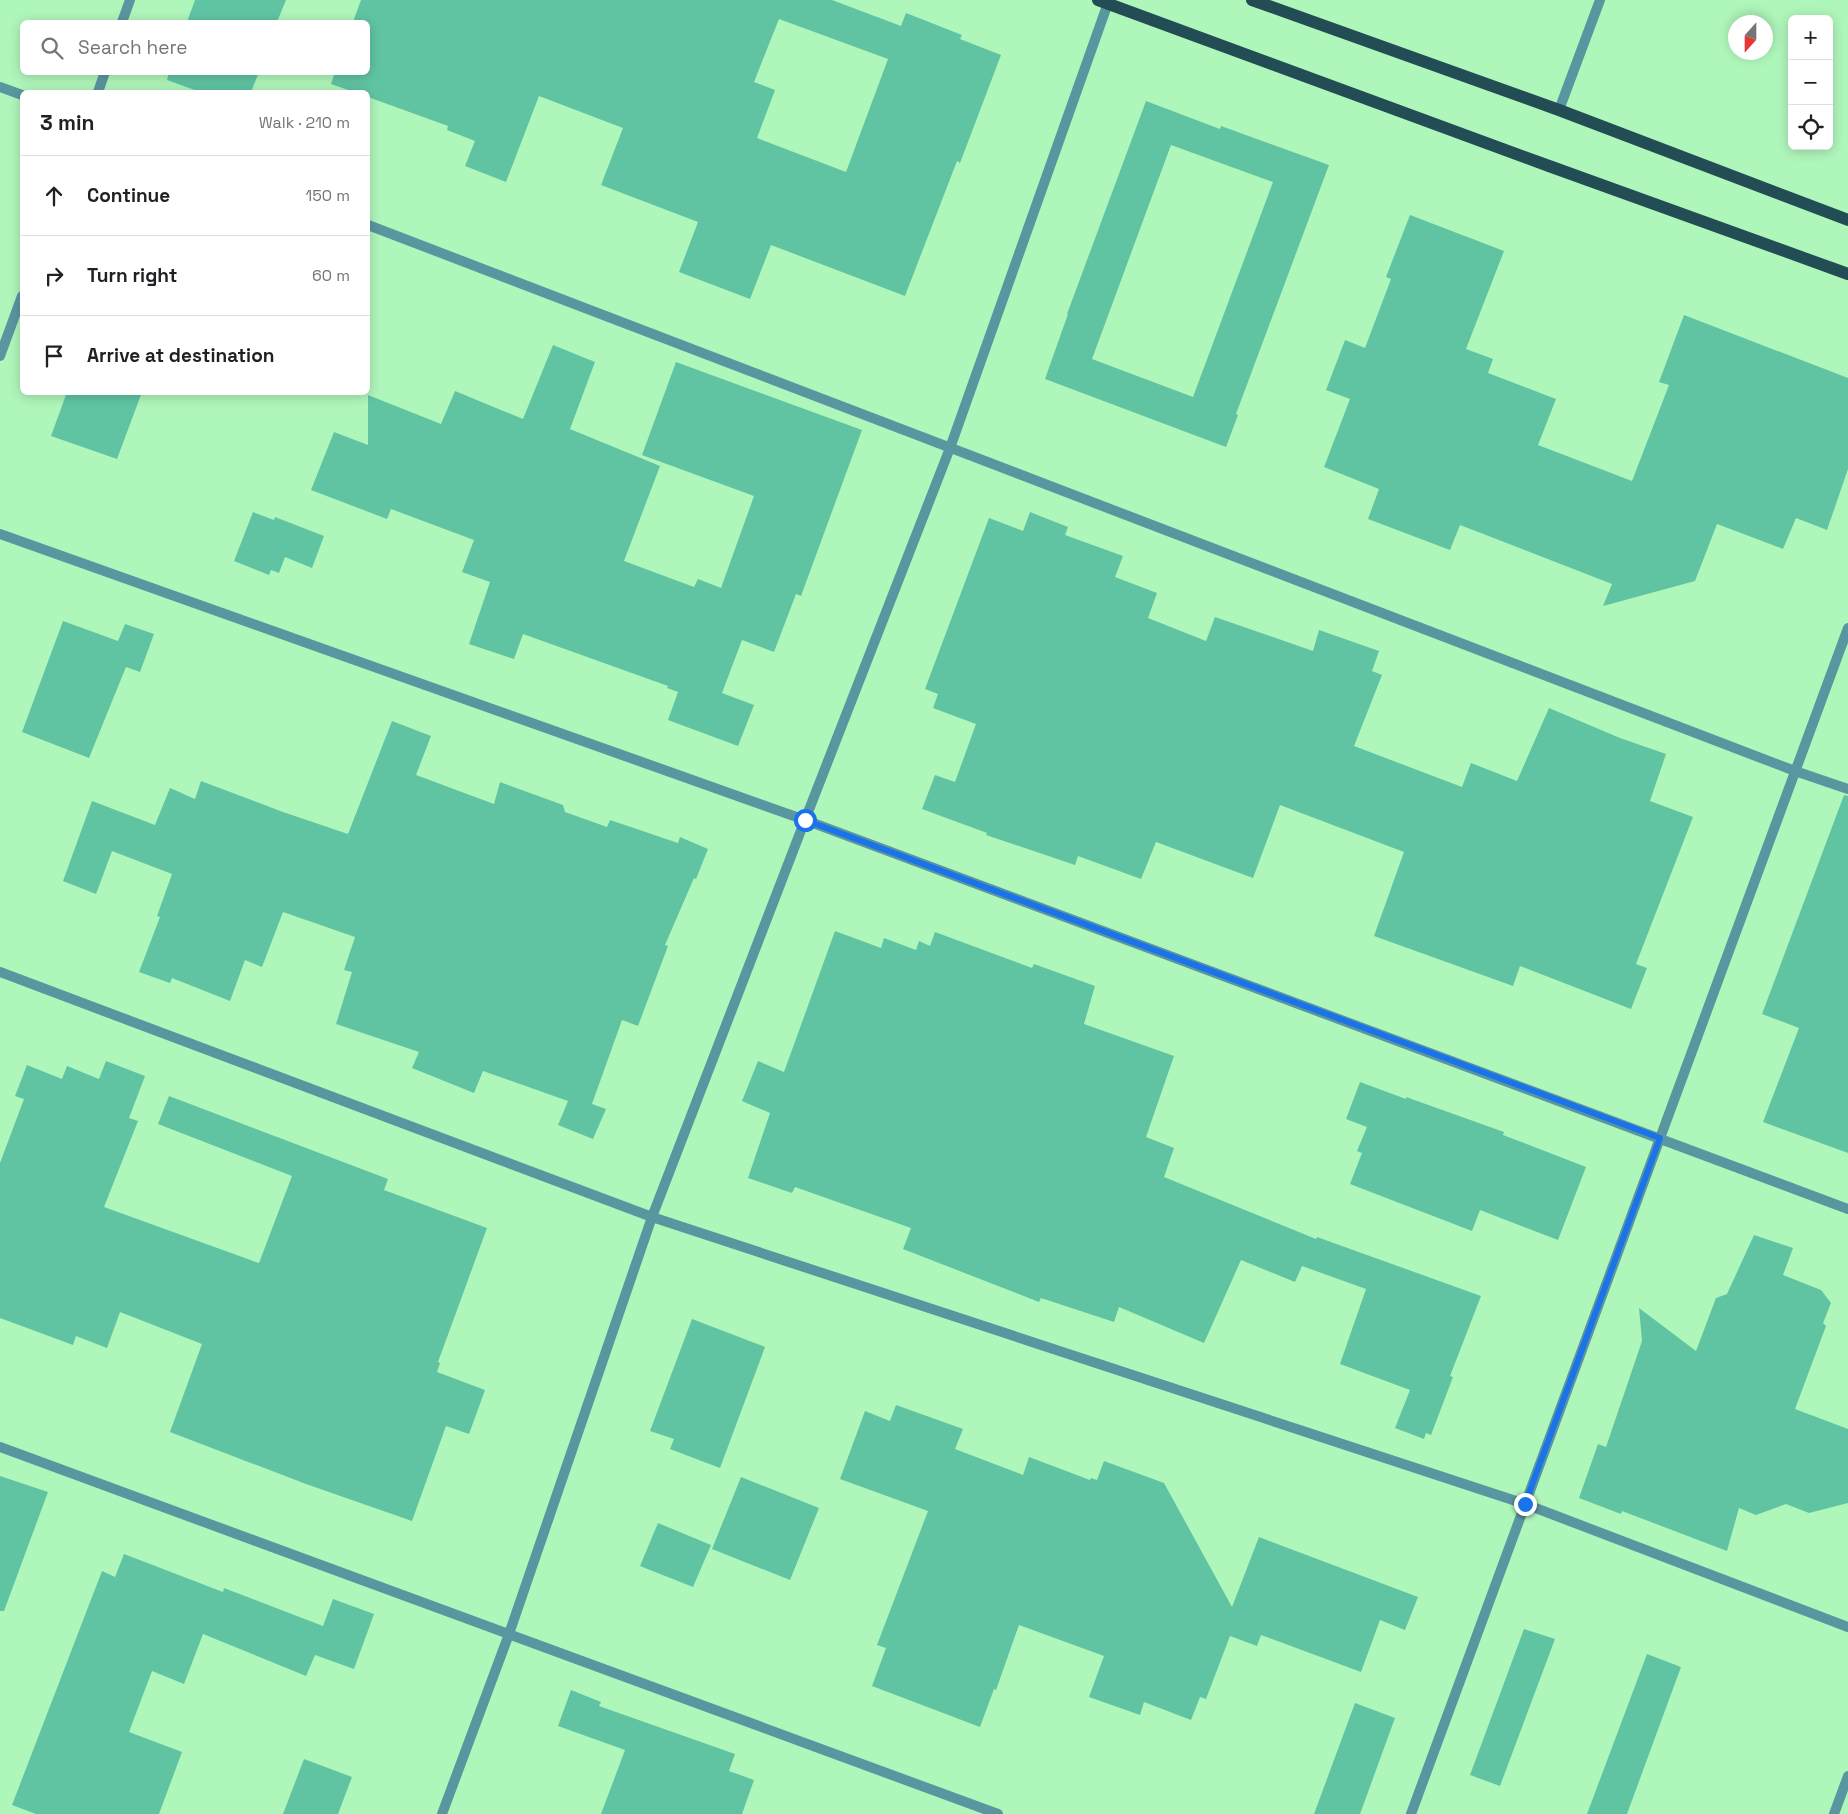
<!DOCTYPE html>
<meta charset="utf-8">
<style>
:root{--surface:#fff;--page:#f2f2f2;--text:#202124;--muted:#757577;--line:#e0e0e0}
body{margin:0;font-family:"Space Grotesk",sans-serif;background:var(--page);color:var(--text)}
.controls{position:absolute;right:15px;top:15px;display:grid;overflow:hidden;border-radius:8px;box-shadow:0 2px 12px #0003}
.controls button{width:45px;height:45px;display:grid;place-items:center;padding:0;border:0;border-bottom:1px solid var(--line);background:var(--surface);color:var(--text);font:25px sans-serif}
.compass{position:absolute;left:1728px;top:15px;width:45px;height:45px;border-radius:50%;background:var(--surface);box-shadow:0 2px 12px #0003;rotate:201deg}
.stop{position:absolute;width:15px;height:15px;margin:-11px;border:4px solid #1a73e8;border-radius:50%;background:#fff}
.stop.end{background:#1a73e8;border-color:#fff;box-shadow:0 1px 5px #0008}
.list{margin:0;padding:0;list-style:none}
h2{display:flex;justify-content:space-between;align-items:center;height:65px;margin:0;padding:0 20px;font-size:21px}
h2 small{font-size:16px;font-weight:400;color:var(--muted)}
.list li{display:grid;grid-template-columns:32px 1fr auto;gap:15px;align-items:center;box-sizing:border-box;height:80px;padding:0 20px;border-top:1px solid var(--line)}
.list b{display:block;font-size:19px;white-space:nowrap}
.list em{font-size:16px;font-style:normal;color:var(--muted)}
.icon{flex:none;width:28px;height:28px;fill:none;stroke:currentColor;stroke-width:2;stroke-linecap:round;stroke-linejoin:round}
.map{position:relative;flex:none;width:1848px;height:1814px;overflow:hidden}
.search{position:absolute;background:var(--surface);box-shadow:0 2px 12px #0003;left:20px;top:20px;width:350px;height:55px;display:flex;align-items:center;gap:12px;box-sizing:border-box;padding:0 18px;border-radius:8px;color:var(--muted);font-size:19px}
.panel{position:absolute;background:var(--surface);box-shadow:0 2px 12px #0003;left:20px;top:90px;width:350px;height:305px;border-radius:8px}
.map>svg:first-child{display:block}
.building{fill:#60c4a3;fill-rule:evenodd}
.lines{fill:none;stroke-linecap:round;stroke-linejoin:round}
.minor{stroke:#5a96a0;stroke-width:10}
.primary{stroke:#224d54;stroke-width:12}
.route{stroke:#1a73e8;stroke-width:6}
</style>
<div class="map">
<svg width="1848" height="1814" viewBox="0 0 1848 1814">
<rect width="100%" height="100%" fill="#aff6bb"/>
<path class="building" d="M195 0H286L277 22H187Z
M361 0H832L901 26 906 13 962 35 960 39 1001 55 960 163 957 161 905 296 771 245 750 299 679 272 698 222 601 185 623 128 539 96 506 182 465 166 475 141 447 130 448 126 368 97V92H354L331 84 335 72H368V22H353ZM779 19 888 59 846 172 757 138 775 90 754 82Z
M169 72H259L251 92H200L167 80Z
M1146 101 1220 129 1221 126 1329 165 1236 414 1238 415 1226 447 1045 379 1068 314H1067ZM1171 145 1273 182 1193 397 1092 359Z
M1410 215 1504 251 1466 349 1493 359 1488 373 1556 399 1538 445 1632 481 1669 385 1659 382 1684 315 1848 378V469L1827 530 1796 518 1783 549 1717 524 1695 581 1603 606 1612 584 1460 525 1450 550 1368 519 1379 489 1324 467 1350 399 1326 390 1345 340 1365 348 1391 279 1386 277Z
M553 345 595 362 570 429 660 466 624 561 694 587 698 579 721 588 754 496 642 455 676 362 862 430 801 596 796 594 774 652 742 640 722 693 754 705 738 746 668 720 678 692 667 688 668 686 523 634 514 659 469 644 490 582 462 572 474 540 391 509 387 519 311 490 334 432 368 445V395L441 424 455 391 523 419Z
M67 392H142L117 459 51 436Z
M253 512 274 520 275 517 324 536 312 568 285 557 279 573 271 570 269 575 234 561Z
M1030 512 1068 527 1065 535 1123 556 1115 577 1157 593 1148 618 1206 641 1215 617 1313 651 1319 630 1379 651 1372 671 1382 675 1354 746 1462 787 1471 763 1517 781 1549 708 1620 738 1666 754 1650 801 1693 817 1636 964 1647 968 1631 1009 1520 966 1513 986 1374 936 1404 852 1280 805 1253 878 1156 842 1141 879 1078 856 1075 865 986 835 987 833 922 809 935 775 955 782 976 724 933 708 938 694 925 689 989 518 1023 531Z
M63 621 118 641 125 624 154 634 140 672 126 667 89 758 22 732Z
M392 721 431 736 416 775 494 804 500 782 563 805 565 812 607 827 610 820 678 843 680 837 708 849 696 879 694 878 665 945 668 946 638 1026 622 1020 592 1104 606 1109 593 1139 558 1125 568 1101 483 1071 474 1093 412 1068 419 1052 336 1024 352 972 344 970 355 937 283 912 262 967 245 960 230 1001 172 978 170 983 139 972 160 917 157 916 172 874 112 851 96 894 63 881 92 801 155 825 170 788 195 799 201 781 283 812 348 834Z
M1844 795 1848 796V1153L1763 1122 1799 1028 1762 1014Z
M835 931 881 948 884 938 916 950 919 941 930 946 935 932 1032 968 1034 964 1095 986 1084 1024 1174 1056 1146 1137 1174 1148 1164 1177 1316 1239 1317 1237 1481 1296 1450 1376 1453 1377 1431 1435 1426 1433 1424 1439 1395 1428 1410 1390 1340 1364 1366 1289 1302 1266 1295 1282 1241 1260 1204 1343 1119 1307 1114 1322 1041 1298 1039 1302 903 1249 911 1228 795 1187 792 1193 748 1178 770 1113 742 1101 758 1061 784 1072Z
M106 1061 145 1076 129 1118 138 1121 104 1207 259 1263 292 1176 158 1124 169 1096 388 1179 384 1190 487 1228 438 1362 440 1363 437 1372 485 1390 469 1434 446 1426 412 1521 306 1484 170 1432 202 1344 120 1312 107 1348 76 1336 73 1345 0 1318V1163L24 1099 15 1096 27 1065 62 1079 67 1066 99 1079Z
M1360 1082 1406 1099V1097L1504 1132 1503 1135 1586 1167 1558 1240 1480 1210 1472 1231 1350 1184 1362 1153 1357 1151 1367 1127 1346 1119Z
M1754 1235 1793 1248 1783 1275 1821 1290 1831 1303 1823 1323 1826 1326 1795 1409 1848 1429V1503L1809 1513 1786 1504 1756 1515 1739 1508 1727 1551 1622 1511 1621 1514 1579 1498 1598 1444 1606 1447 1642 1341 1639 1308 1696 1351 1716 1298 1727 1294Z
M692 1319 765 1347 720 1468 670 1449 674 1439 650 1431Z
M896 1405 963 1429 955 1449 1023 1475 1029 1457 1090 1480 1091 1478 1097 1480 1104 1461 1164 1483 1232 1607 1259 1537 1418 1597 1405 1630 1380 1620 1361 1672 1261 1635 1257 1646 1230 1636 1206 1699 1200 1697 1191 1720 1144 1702 1140 1715 1089 1697 1104 1656 1019 1625 996 1690 994 1689 980 1727 872 1686 886 1648 877 1645 928 1511 840 1479 865 1411 890 1421Z
M0 1476 48 1492 4 1611H0Z
M741 1477 819 1508 790 1580 712 1549Z
M658 1523 711 1545 693 1587 640 1566Z
M124 1554 223 1592 224 1588 323 1626 333 1599 374 1614 354 1669 315 1655 306 1676 203 1634 184 1684 152 1671 129 1732 182 1752 159 1814H36L12 1805 102 1571 115 1577Z
M1524 1629 1555 1639 1500 1786 1470 1775Z
M1647 1654 1681 1667 1627 1814H1587Z
M571 1690 601 1702 599 1706 735 1754 729 1771 754 1780 742 1814H601L625 1750 558 1726Z
M1355 1703 1395 1718 1360 1814H1314Z
M304 1759 352 1777 338 1814H283Z"/>
<g class="lines">
<path class="minor" d="M122 22 130 0
M0 87 22 95
M98 92 105 72
M1559 110 1600 0
M368 225 1795 771 1848 789
M0 356 22 296
M0 534 805 820 1848 1209
M0 972 652 1217 1525 1504 1848 1627
M0 1447 998 1814
M442 1814 509 1634 652 1217 805 820 950 448 1108 3
M1411 1814 1848 628
M1834 1814 1848 1776"/>
<path class="primary" d="M1098 0 1549 166 1848 274
M1252 0 1559 110 1848 220"/>
</g>
<g class="lines">
<path class="route" d="M805 820 1660 1138 1525 1504"/>
</g>
</svg>
<div class="controls">
<button>+</button>
<button>−</button>
<button><svg class="icon" aria-label="locate" viewBox="0 0 24 24"><circle cx="12" cy="12" r="6"/><path d="M12 2v4M12 18v4M2 12h4M18 12h4"/></svg></button>
</div>
<svg class="compass" viewBox="-18 -18 36 36"><path d="M0-13l5 13h-10z" fill="#e53935"/><path d="M0 13l5-13h-10z" fill="#757577"/></svg>
<div class="stop" style="left:805px;top:820px"></div>
<div class="stop end" style="left:1525px;top:1504px"></div>
<div class="search"><svg class="icon" aria-label="search" viewBox="0 0 24 24"><circle cx="10" cy="10" r="6"/><path d="M15 15l6 6"/></svg>Search here</div>
<section class="panel">
<h2>3 min<small>Walk · 210 m</small></h2>
<ul class="list">
<li><svg class="icon" aria-label="ahead" viewBox="0 0 24 24"><path d="M12 20V5M6 11l6-6 6 6"/></svg><div><b>Continue</b></div><em>150 m</em></li>
<li><svg class="icon" aria-label="right" viewBox="0 0 24 24"><path d="M7 20v-9h11M14 6l5 5-5 5"/></svg><div><b>Turn right</b></div><em>60 m</em></li>
<li><svg class="icon" aria-label="arrive" viewBox="0 0 24 24"><path d="M6 21V4h12l-3 4 3 4H6"/></svg><div><b>Arrive at destination</b></div></li>
</ul>
</section>
</div>
